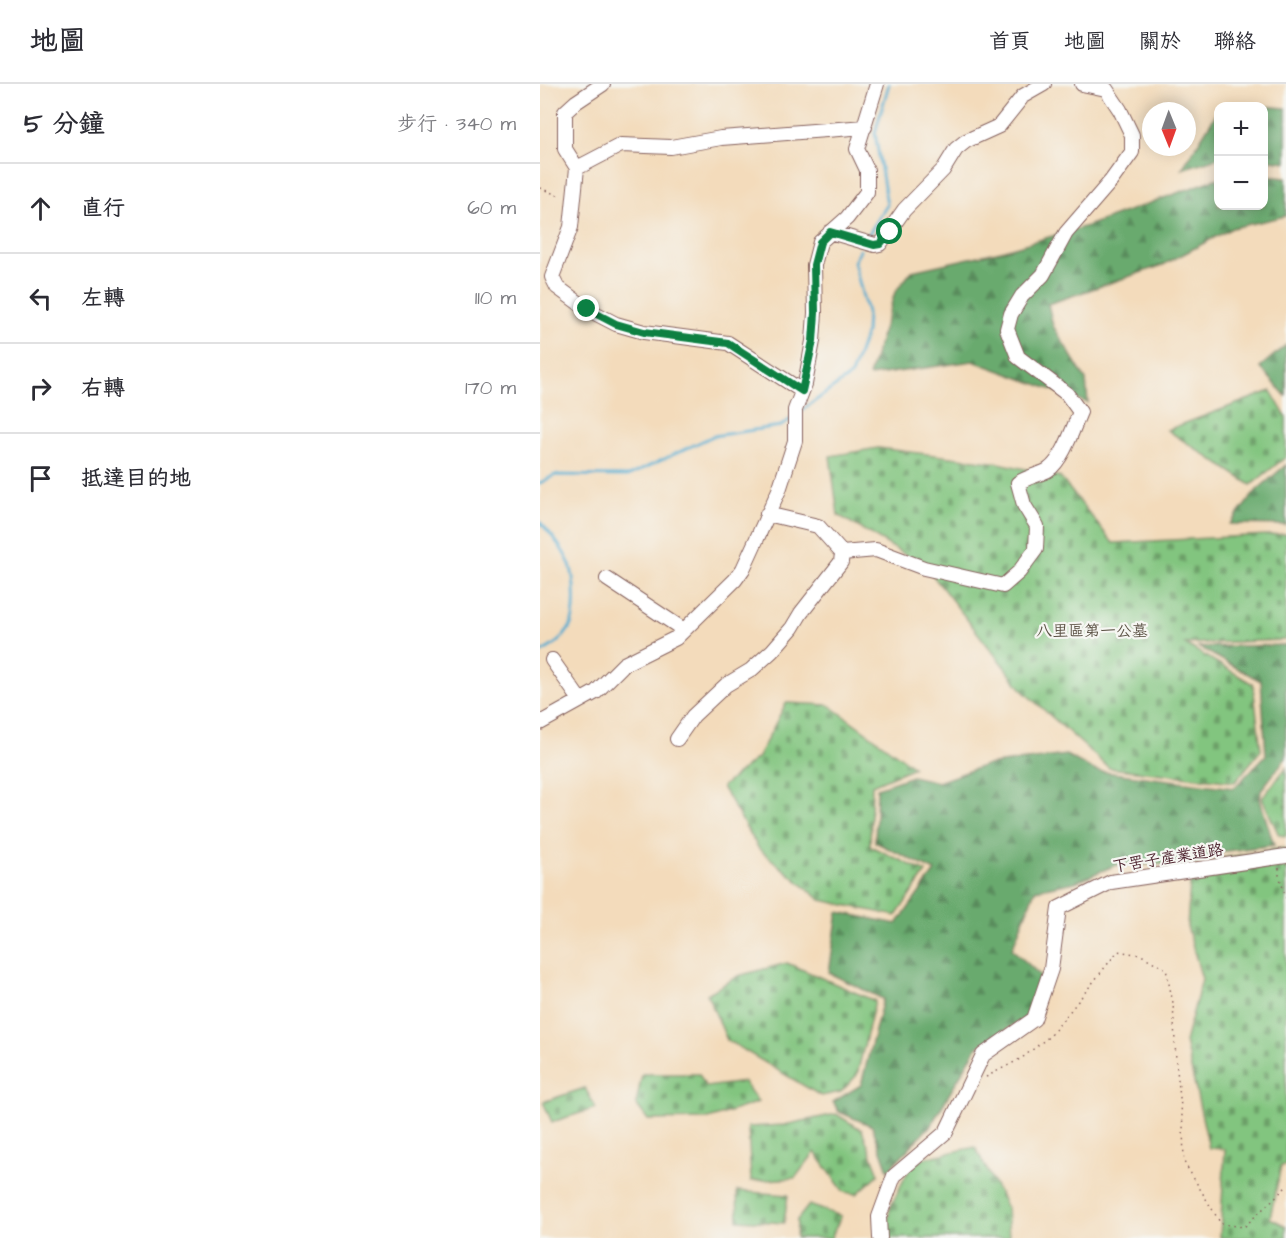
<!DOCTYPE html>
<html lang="zh-TW">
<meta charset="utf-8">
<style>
:root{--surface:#fff;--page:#f2f2f3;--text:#2b2b33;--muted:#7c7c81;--line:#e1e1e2}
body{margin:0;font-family:"Architects Daughter","LXGW WenKai TC",sans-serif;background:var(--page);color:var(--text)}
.controls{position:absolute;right:18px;top:18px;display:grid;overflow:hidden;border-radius:12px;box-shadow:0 3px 15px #0003}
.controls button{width:54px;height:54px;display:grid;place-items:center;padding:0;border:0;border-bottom:2px solid var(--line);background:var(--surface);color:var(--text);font:30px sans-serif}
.compass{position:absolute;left:602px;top:18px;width:54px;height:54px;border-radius:50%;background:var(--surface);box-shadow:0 3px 15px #0003;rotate:179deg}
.stop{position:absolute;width:18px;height:18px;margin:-14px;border:4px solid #0b8043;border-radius:50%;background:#fff}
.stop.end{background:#0b8043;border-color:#fff;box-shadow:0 2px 6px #0008}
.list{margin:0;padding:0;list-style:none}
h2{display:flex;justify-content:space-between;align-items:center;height:78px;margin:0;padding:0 24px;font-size:26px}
h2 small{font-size:20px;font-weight:400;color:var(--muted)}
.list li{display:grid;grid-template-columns:39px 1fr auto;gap:18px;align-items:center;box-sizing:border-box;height:90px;padding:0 24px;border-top:2px solid var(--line)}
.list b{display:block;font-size:22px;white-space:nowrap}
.list em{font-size:20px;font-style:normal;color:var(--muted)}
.icon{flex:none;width:33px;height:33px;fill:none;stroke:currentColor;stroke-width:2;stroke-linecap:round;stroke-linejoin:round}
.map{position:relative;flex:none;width:746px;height:1154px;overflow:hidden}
header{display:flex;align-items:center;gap:36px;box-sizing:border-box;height:84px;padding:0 30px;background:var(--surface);border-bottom:2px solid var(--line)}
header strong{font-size:28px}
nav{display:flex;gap:33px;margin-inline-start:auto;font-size:21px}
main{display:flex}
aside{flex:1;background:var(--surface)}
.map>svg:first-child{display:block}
.forest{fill:url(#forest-firs);stroke:#5a644c;stroke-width:1.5}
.cemetery{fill:url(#cemetery-stones);stroke:#667255;stroke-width:1.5}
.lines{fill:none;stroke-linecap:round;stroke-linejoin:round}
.stream{stroke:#50aace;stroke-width:3}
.minor-casing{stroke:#85615d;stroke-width:16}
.path{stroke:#85615d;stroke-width:1.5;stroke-dasharray:1.5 4.5;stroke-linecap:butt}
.minor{stroke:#fff;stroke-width:14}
.route{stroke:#0b8043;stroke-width:8}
.labels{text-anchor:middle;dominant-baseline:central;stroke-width:4.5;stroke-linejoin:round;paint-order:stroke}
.park-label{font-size:16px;fill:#5b5144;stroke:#f6f6f2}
.street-label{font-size:16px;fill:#4a1f2b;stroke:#f6f6f2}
</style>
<header>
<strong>地圖</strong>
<nav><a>首頁</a><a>地圖</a><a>關於</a><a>聯絡</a></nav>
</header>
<main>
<aside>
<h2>5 分鐘<small>步行 · 340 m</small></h2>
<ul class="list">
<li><svg class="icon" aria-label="ahead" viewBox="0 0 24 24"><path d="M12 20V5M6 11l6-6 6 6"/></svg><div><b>直行</b></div><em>60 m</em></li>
<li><svg class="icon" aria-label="left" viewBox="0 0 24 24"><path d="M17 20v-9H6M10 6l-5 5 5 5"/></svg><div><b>左轉</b></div><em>110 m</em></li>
<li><svg class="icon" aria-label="right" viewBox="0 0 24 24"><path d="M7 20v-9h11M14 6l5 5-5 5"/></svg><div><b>右轉</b></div><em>170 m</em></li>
<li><svg class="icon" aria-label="arrive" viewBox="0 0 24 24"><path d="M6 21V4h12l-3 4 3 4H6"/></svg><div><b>抵達目的地</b></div></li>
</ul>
</aside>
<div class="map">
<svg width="746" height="1154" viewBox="0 0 746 1154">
<defs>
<pattern id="forest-firs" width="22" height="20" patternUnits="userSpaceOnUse" patternTransform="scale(1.5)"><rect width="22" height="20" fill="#69aa6e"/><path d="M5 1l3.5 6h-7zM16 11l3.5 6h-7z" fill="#588a5b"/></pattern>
<pattern id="cemetery-stones" width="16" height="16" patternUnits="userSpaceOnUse" patternTransform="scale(1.5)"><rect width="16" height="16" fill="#82c57f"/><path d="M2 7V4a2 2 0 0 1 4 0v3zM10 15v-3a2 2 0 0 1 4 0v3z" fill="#6c9f68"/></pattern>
</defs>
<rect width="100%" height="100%" fill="#f6f6f2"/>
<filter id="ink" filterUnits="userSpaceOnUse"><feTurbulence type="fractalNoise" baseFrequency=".0167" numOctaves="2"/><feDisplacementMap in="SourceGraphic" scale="12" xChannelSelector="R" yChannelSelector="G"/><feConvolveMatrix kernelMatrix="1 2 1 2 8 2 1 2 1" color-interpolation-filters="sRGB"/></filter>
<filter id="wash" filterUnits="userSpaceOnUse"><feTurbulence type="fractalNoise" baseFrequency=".008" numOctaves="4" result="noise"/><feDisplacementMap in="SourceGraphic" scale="24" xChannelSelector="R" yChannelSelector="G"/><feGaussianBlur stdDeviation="1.35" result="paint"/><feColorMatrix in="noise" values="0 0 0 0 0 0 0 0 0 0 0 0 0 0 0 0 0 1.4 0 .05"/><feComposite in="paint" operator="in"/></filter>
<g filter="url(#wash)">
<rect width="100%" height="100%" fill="#f3dbbb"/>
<path class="forest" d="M703 21 746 24V78L724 75V22H699Z
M676 30H678V74L642 85Z
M724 92 746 94V132L692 144 623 181 508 220 513 242 546 296 548 319 433 277 329 292 355 208 372 187 461 167 547 142 678 94V122H724Z
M746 261V312L720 283Z
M746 381V441L690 440 717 406Z
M746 561V674L721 706 720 716 734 761 679 768 658 780 576 781 535 798 495 806 472 865 501 892 487 933 437 963 391 1041 348 1086 332 1042 299 1028 293 1018 321 1001 343 915 289 889 298 828 357 840 395 787 335 758 337 704 372 692 398 698 446 681 526 671 556 687 694 704 726 671 721 597 658 563Z"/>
<path class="cemetery" d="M731 307 746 333V373L711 401 627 346Z
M338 364 459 379 520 393 573 459 746 450V556L645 560 713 600 721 666 695 698 569 684 484 608 386 483 298 431 290 372Z
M246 619 289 621 374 683 332 701 330 762 386 788 356 832 281 816 219 765 182 703 218 673Z
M746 684V752L739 751 722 714Z
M743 764 746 766V1081L741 1082 730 1134 746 1142V1154H680L685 1065 669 1064 645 958 662 895 647 842 650 799 676 775Z
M247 879 335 917 317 991 301 1008 281 1012 187 956 167 910 198 892Z
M102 990H159L166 1003 204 998 218 1018 169 1035 108 1036 96 1020Z
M45 1004 56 1024 12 1038 3 1018Z
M296 1030 322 1046 339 1090 317 1110 304 1108 275 1068 255 1094 211 1097 208 1043 244 1041Z
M435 1063 467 1124 469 1154H346L350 1124 369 1085 380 1075Z
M197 1107 248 1111 244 1139 198 1136Z
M269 1121 301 1132 291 1154H256L257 1136Z"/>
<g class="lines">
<path class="stream" d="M328 151 347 121 335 49 349 0
M261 327 311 291 326 249 327 229 314 178 320 166
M0 399 15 391 88 392 173 352 241 342 251 335
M0 438C11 450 24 466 30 481 35 495 37 532 29 545 23 555 10 564 0 569"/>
</g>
</g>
<g filter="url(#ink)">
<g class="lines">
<g class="minor-casing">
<path id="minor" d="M63 0 36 18 25 28V65L37 84 31 143 12 193 17 203 47 225 76 240 104 248 188 259 262 307
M37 84 81 61 131 63 181 54 325 43
M290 148 335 161 340 160 364 126 403 86 416 65 426 57 459 42 483 12 504 0
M302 469 336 466 384 484 463 502 479 488 496 465 497 442 484 421 478 399C487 393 502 390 508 386 523 376 533 344 540 328L527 310 478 273 467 245 471 230 482 212 503 191 526 149 571 97 592 68V51L580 26 566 5 542 0
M67 495 144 546
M12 576 40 616
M0 639 56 608 84 580 136 554 195 496 203 485 239 406 255 357V326L265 300 273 257 275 229 274 181 280 158 307 134 327 108V86L317 65 337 0
M137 655 153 632 186 601 211 586 232 567 252 544 261 529 301 478 302 469 278 442 227 430
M340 1154 339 1133 354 1092 406 1048 443 971 494 935 511 885 519 824 571 798 746 772"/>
</g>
<path class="path" d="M0 104 22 113
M739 784V791L746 814
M446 993 482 974 511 951 578 867 601 871 626 885 633 919 636 977 643 1041 644 1078 681 1140 704 1143 746 1103"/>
<use href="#minor" class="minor"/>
</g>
</g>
<g class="lines" filter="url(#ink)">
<path class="route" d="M47 225 76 240 104 248 188 259 262 307 273 257 275 229 274 181 280 158 290 148 334 161 340 160 350 148"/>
</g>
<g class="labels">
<g class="park-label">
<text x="552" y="547">八里區第一公墓</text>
</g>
<g class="street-label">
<text transform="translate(628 774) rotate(-9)">下罟子產業道路</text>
</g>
</g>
</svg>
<div class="controls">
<button>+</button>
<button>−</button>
</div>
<svg class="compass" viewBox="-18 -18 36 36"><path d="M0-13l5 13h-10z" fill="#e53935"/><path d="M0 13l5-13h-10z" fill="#7c7c81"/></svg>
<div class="stop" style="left:350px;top:148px"></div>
<div class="stop end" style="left:47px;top:225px"></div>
</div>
</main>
